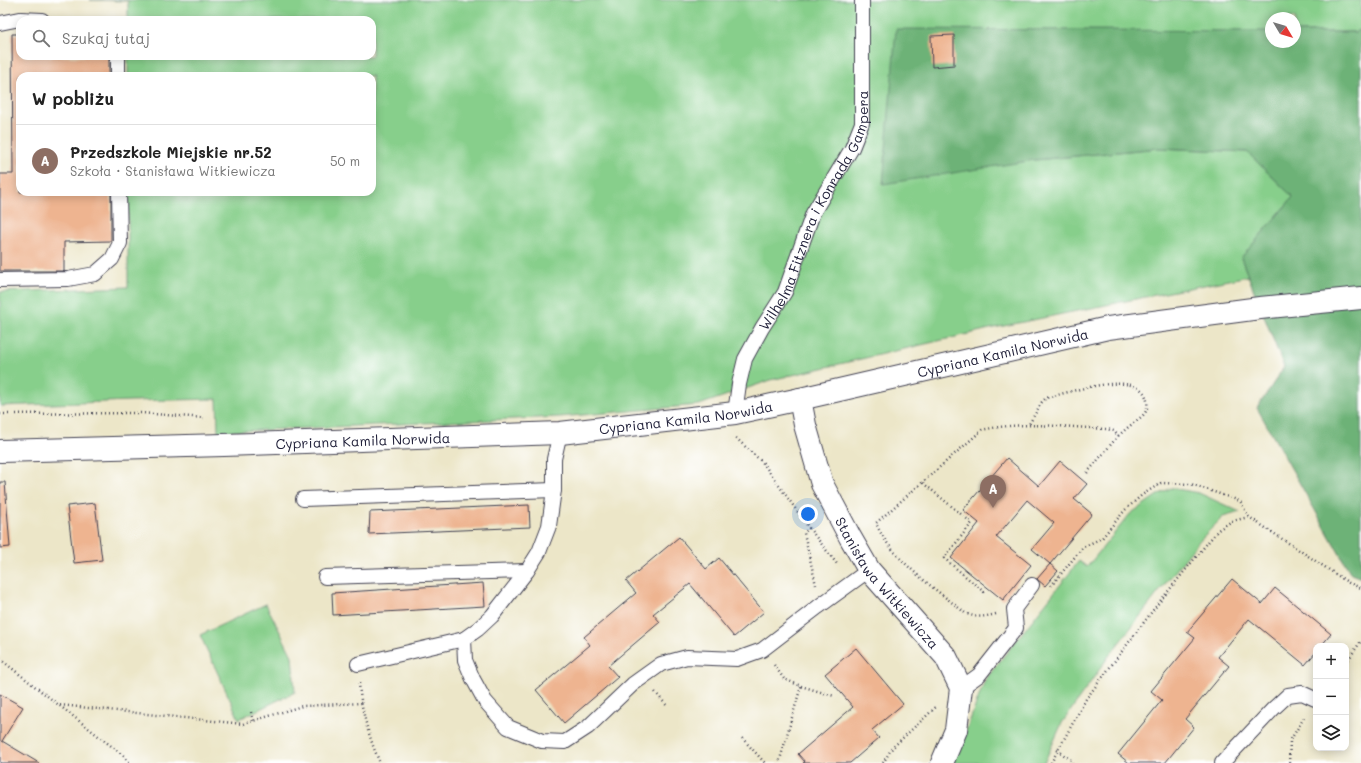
<!DOCTYPE html>
<html lang="pl">
<meta charset="utf-8">
<style>
:root{--surface:#fff;--page:#f6f6f6;--text:#222;--muted:#767676;--line:#e0e0e0;--accent:#ea580c}
body{margin:0;font-family:Mali,sans-serif;background:var(--page);color:var(--text)}
.controls{position:absolute;right:12px;bottom:12px;display:grid;overflow:hidden;border-radius:8px;box-shadow:0 2px 10px #0003}
.controls button{width:36px;height:36px;display:grid;place-items:center;padding:0;border:0;border-bottom:1px solid var(--line);background:var(--surface);color:var(--text);font:20px sans-serif}
.compass{position:absolute;left:1265px;top:12px;width:36px;height:36px;border-radius:50%;background:var(--surface);box-shadow:0 2px 10px #0003;rotate:128deg}
.you{position:absolute;left:808px;top:514px;width:14px;height:14px;margin:-10px;border:3px solid #fff;border-radius:50%;background:#1a73e8;box-shadow:0 0 0 6px #1a73e833}
.badge{display:grid;place-items:center;width:26px;height:26px;border-radius:50%;background:var(--accent);color:#fff;font-size:13px;font-weight:700}
.pin{position:absolute;translate:-50% -33px;filter:drop-shadow(0 1px 2px #0008)}
.pin::after{content:'';position:absolute;top:21px;width:14px;height:12px;background:inherit;clip-path:polygon(0 0,100% 0,50% 100%)}
.list{margin:0;padding:0;list-style:none}
h2{display:flex;justify-content:space-between;align-items:center;height:52px;margin:0;padding:0 16px;font-size:17px}
h2 small{font-size:13px;font-weight:400;color:var(--muted)}
.list li{display:grid;grid-template-columns:26px 1fr auto;gap:12px;align-items:center;box-sizing:border-box;height:72px;padding:0 16px;border-top:1px solid var(--line)}
.list b{display:block;font-size:15px;white-space:nowrap}
.list p{margin:0;font-size:13px;white-space:nowrap;color:var(--muted)}
.list em{font-size:13px;font-style:normal;color:var(--muted)}
.icon{flex:none;width:22px;height:22px;fill:none;stroke:currentColor;stroke-width:2;stroke-linecap:round;stroke-linejoin:round}
.map{position:relative;flex:none;width:1361px;height:763px;overflow:hidden}
.search{position:absolute;background:var(--surface);box-shadow:0 2px 10px #0003;left:16px;top:16px;width:360px;height:44px;display:flex;align-items:center;gap:10px;box-sizing:border-box;padding:0 14px;border-radius:12px;color:var(--muted);font-size:15px}
.panel{position:absolute;background:var(--surface);box-shadow:0 2px 10px #0003;left:16px;top:72px;width:360px;height:124px;border-radius:12px}
.map>svg:first-child{display:block}
.green{fill:#87cf8b;stroke:#547863}
.forest{fill:#6db277;stroke:#486a59}
.building{fill:#eeb490}
.lines{fill:none;stroke-linecap:round;stroke-linejoin:round}
.service-casing{stroke:#403f50;stroke-width:16}
.minor-casing{stroke:#403f50;stroke-width:24}
.path{stroke:#403f50;stroke-width:2.5;stroke-dasharray:1 3;stroke-linecap:butt}
.service{stroke:#fff;stroke-width:14}
.minor{stroke:#fff;stroke-width:22}
.labels{text-anchor:middle;dominant-baseline:central;stroke-width:3.5;stroke-linejoin:round;paint-order:stroke}
.street-label{font-size:14px;fill:#22223b;stroke:#fff}
</style>
<div class="map">
<svg width="1361" height="763" viewBox="0 0 1361 763">
<rect width="100%" height="100%" fill="#fff"/>
<filter id="ink" filterUnits="userSpaceOnUse"><feTurbulence type="fractalNoise" baseFrequency=".025" numOctaves="2"/><feDisplacementMap in="SourceGraphic" scale="8" xChannelSelector="R" yChannelSelector="G"/><feConvolveMatrix kernelMatrix="1 2 1 2 8 2 1 2 1" color-interpolation-filters="sRGB"/></filter>
<filter id="wash" filterUnits="userSpaceOnUse"><feTurbulence type="fractalNoise" baseFrequency=".012" numOctaves="4" result="noise"/><feDisplacementMap in="SourceGraphic" scale="16" xChannelSelector="R" yChannelSelector="G"/><feGaussianBlur stdDeviation="0.9" result="paint"/><feColorMatrix in="noise" values="0 0 0 0 0 0 0 0 0 0 0 0 0 0 0 0 0 1.4 0 .05"/><feComposite in="paint" operator="in"/></filter>
<g filter="url(#wash)">
<rect width="100%" height="100%" fill="#ece6c8"/>
<path class="green" d="M89 0H1361V30L1355 32H1295V18H1271V31L1035 160 1159 148 1247 152 1293 197 1241 258 1248 276 994 328 771 380 699 405 559 417 218 432 217 399 131 401 0 406V292L128 287V192H372V76H128V56H372V20H128V1Z
M1171 488 1199 493 1240 512 1223 517 1199 541 1111 653 1062 723 1044 763H952L963 739 985 680 1079 561 1087 567 1130 514 1156 496Z
M266 604 292 656 295 692 239 719 200 635Z"/>
<path class="forest" d="M896 29 1271 31V42H1295V32H1355L1361 30V578L1351 574 1257 408 1284 367 1241 258 1293 197 1247 152 1159 148 1035 160 883 184Z"/>
<g id="blocks">
<path class="building" d="M12 34H20V56L109 57V76H20V192H111V241L64 242V271H0V174H13Z
M954 35V65L932 67 931 36Z
M1007 458 1039 486 1060 461 1087 484 1074 499 1092 514 1050 564 1032 549 1054 523 1027 500 996 537 1031 565 1003 600 951 558 979 523 963 510Z
M0 482H5L10 547 0 548Z
M95 503 102 560 74 563 67 506Z
M529 505 530 527 369 534 370 512Z
M679 537 706 569 719 558 764 612 734 637 690 584 653 614 660 622 608 666 618 677 564 723 536 690 590 645 584 637 636 593 626 581Z
M1050 564 1058 571 1045 586 1037 579Z
M1232 579 1262 604 1275 588 1331 634 1321 646H1316V652L1305 665 1249 619 1218 657 1229 666 1185 719 1194 727 1165 763H1129L1118 754 1162 700 1151 691 1195 638 1187 632Z
M483 583 485 606 333 615 332 593Z
M856 648 903 704 872 730 879 738 850 763H803L805 762 798 754 853 707 825 674Z
M0 694 23 707 2 741 39 763H0Z"/>
</g>
</g>
<g filter="url(#ink)">
<use href="#blocks" fill-opacity="0" stroke="#403f50" stroke-width="1"/>
<g class="lines">
<g class="service-casing">
<g id="service">
<path d="M0 23 20 19 42 20"/>
<path d="M118 56V76"/>
<path d="M0 280 68 279 95 274 112 259 120 243 119 192"/>
<path id="s1" d="M735 413 739 384 745 359 762 328 785 292 813 213 852 148 862 123V0"/>
<path d="M303 499 554 490"/>
<path d="M325 577 527 571"/>
<path d="M464 639 465 660 473 679 485 701 508 727 542 741 565 742 588 727 633 684 661 664 687 657 737 659 762 650 818 607 869 570"/>
<path d="M358 664 464 639 478 629 492 616 527 571 539 552 549 526 554 490V459L560 433"/>
<path d="M961 688 979 675 1016 628 1014 609 1032 585"/>
<path d="M1222 763 1273 709 1288 695 1302 693 1315 699"/>
</g>
</g>
<g class="minor-casing">
<g id="minor">
<path id="s2" d="M800 399 805 425 822 484 850 537 869 570 946 657 961 688 956 730 942 763"/>
<path id="s3" d="M0 451 224 445 560 433 735 413 800 399 1108 328 1260 308 1361 298"/>
</g>
</g>
<path class="path" d="M0 414 141 413 204 418
M736 438 763 463 809 528 804 533 816 585
M1087 473 1118 436
M923 483 972 523 944 558 985 593
M809 528 837 564
M1051 586 1083 547 1102 538 1125 510 1142 495 1161 483 1191 484 1240 501 1249 517 1349 583 1361 588
M996 614C984 617 976 618 965 613 935 588 891 560 876 523L982 430C1022 421 1066 427 1107 429L1114 431 1118 436C1124 431 1129 426 1135 422 1138 419 1142 417 1144 414 1148 410 1148 402 1146 397 1136 369 1067 393 1046 398L1042 402 1028 426
M0 659 124 756 130 763
M1346 663 1361 641
M774 665 784 679 801 686 779 763
M359 683C361 710 369 738 380 763
M801 686 834 696
M655 692 668 707
M60 705 243 724 302 706 361 703
M251 712 253 721
M742 738 765 763
M1057 750 1071 760 1072 763
M883 763 892 748 936 707
M1051 763 1086 699 1157 605 1218 530 1232 521 1249 517
M1289 763 1290 741 1305 716"/>
<use href="#service" class="service"/>
<use href="#minor" class="minor"/>
</g>
</g>
<g class="labels">
<g class="street-label">
<text stroke="none"><textPath href="#s1" startOffset="221">Wilhelma Fitznera i Konrada Gampera</textPath></text>
<text stroke="none"><textPath href="#s3" startOffset="1011">Cypriana Kamila Norwida</textPath></text>
<text stroke="none"><textPath href="#s3" startOffset="687">Cypriana Kamila Norwida</textPath></text>
<text stroke="none"><textPath href="#s3" startOffset="363">Cypriana Kamila Norwida</textPath></text>
<text stroke="none"><textPath href="#s2" startOffset="207">Stanisława Witkiewicza</textPath></text>
</g>
</g>
</svg>
<div class="controls">
<button>+</button>
<button>−</button>
<button><svg class="icon" aria-label="layers" viewBox="0 0 24 24"><path d="M12 4l9 5-9 5-9-5zM3 14l9 5 9-5"/></svg></button>
</div>
<svg class="compass" viewBox="-18 -18 36 36"><path d="M0-13l5 13h-10z" fill="#e53935"/><path d="M0 13l5-13h-10z" fill="#767676"/></svg>
<div class="you"></div>
<div class="pin badge" style="left:993px;top:508px;background:#8d6e63">A</div>
<div class="search"><svg class="icon" aria-label="search" viewBox="0 0 24 24"><circle cx="10" cy="10" r="6"/><path d="M15 15l6 6"/></svg>Szukaj tutaj</div>
<section class="panel">
<h2>W pobliżu<small></small></h2>
<ul class="list">
<li><span class="badge" style="background:#8d6e63">A</span><div><b>Przedszkole Miejskie nr.52</b><p>Szkoła · Stanisława Witkiewicza</p></div><em>50 m</em></li>
</ul>
</section>
</div>
